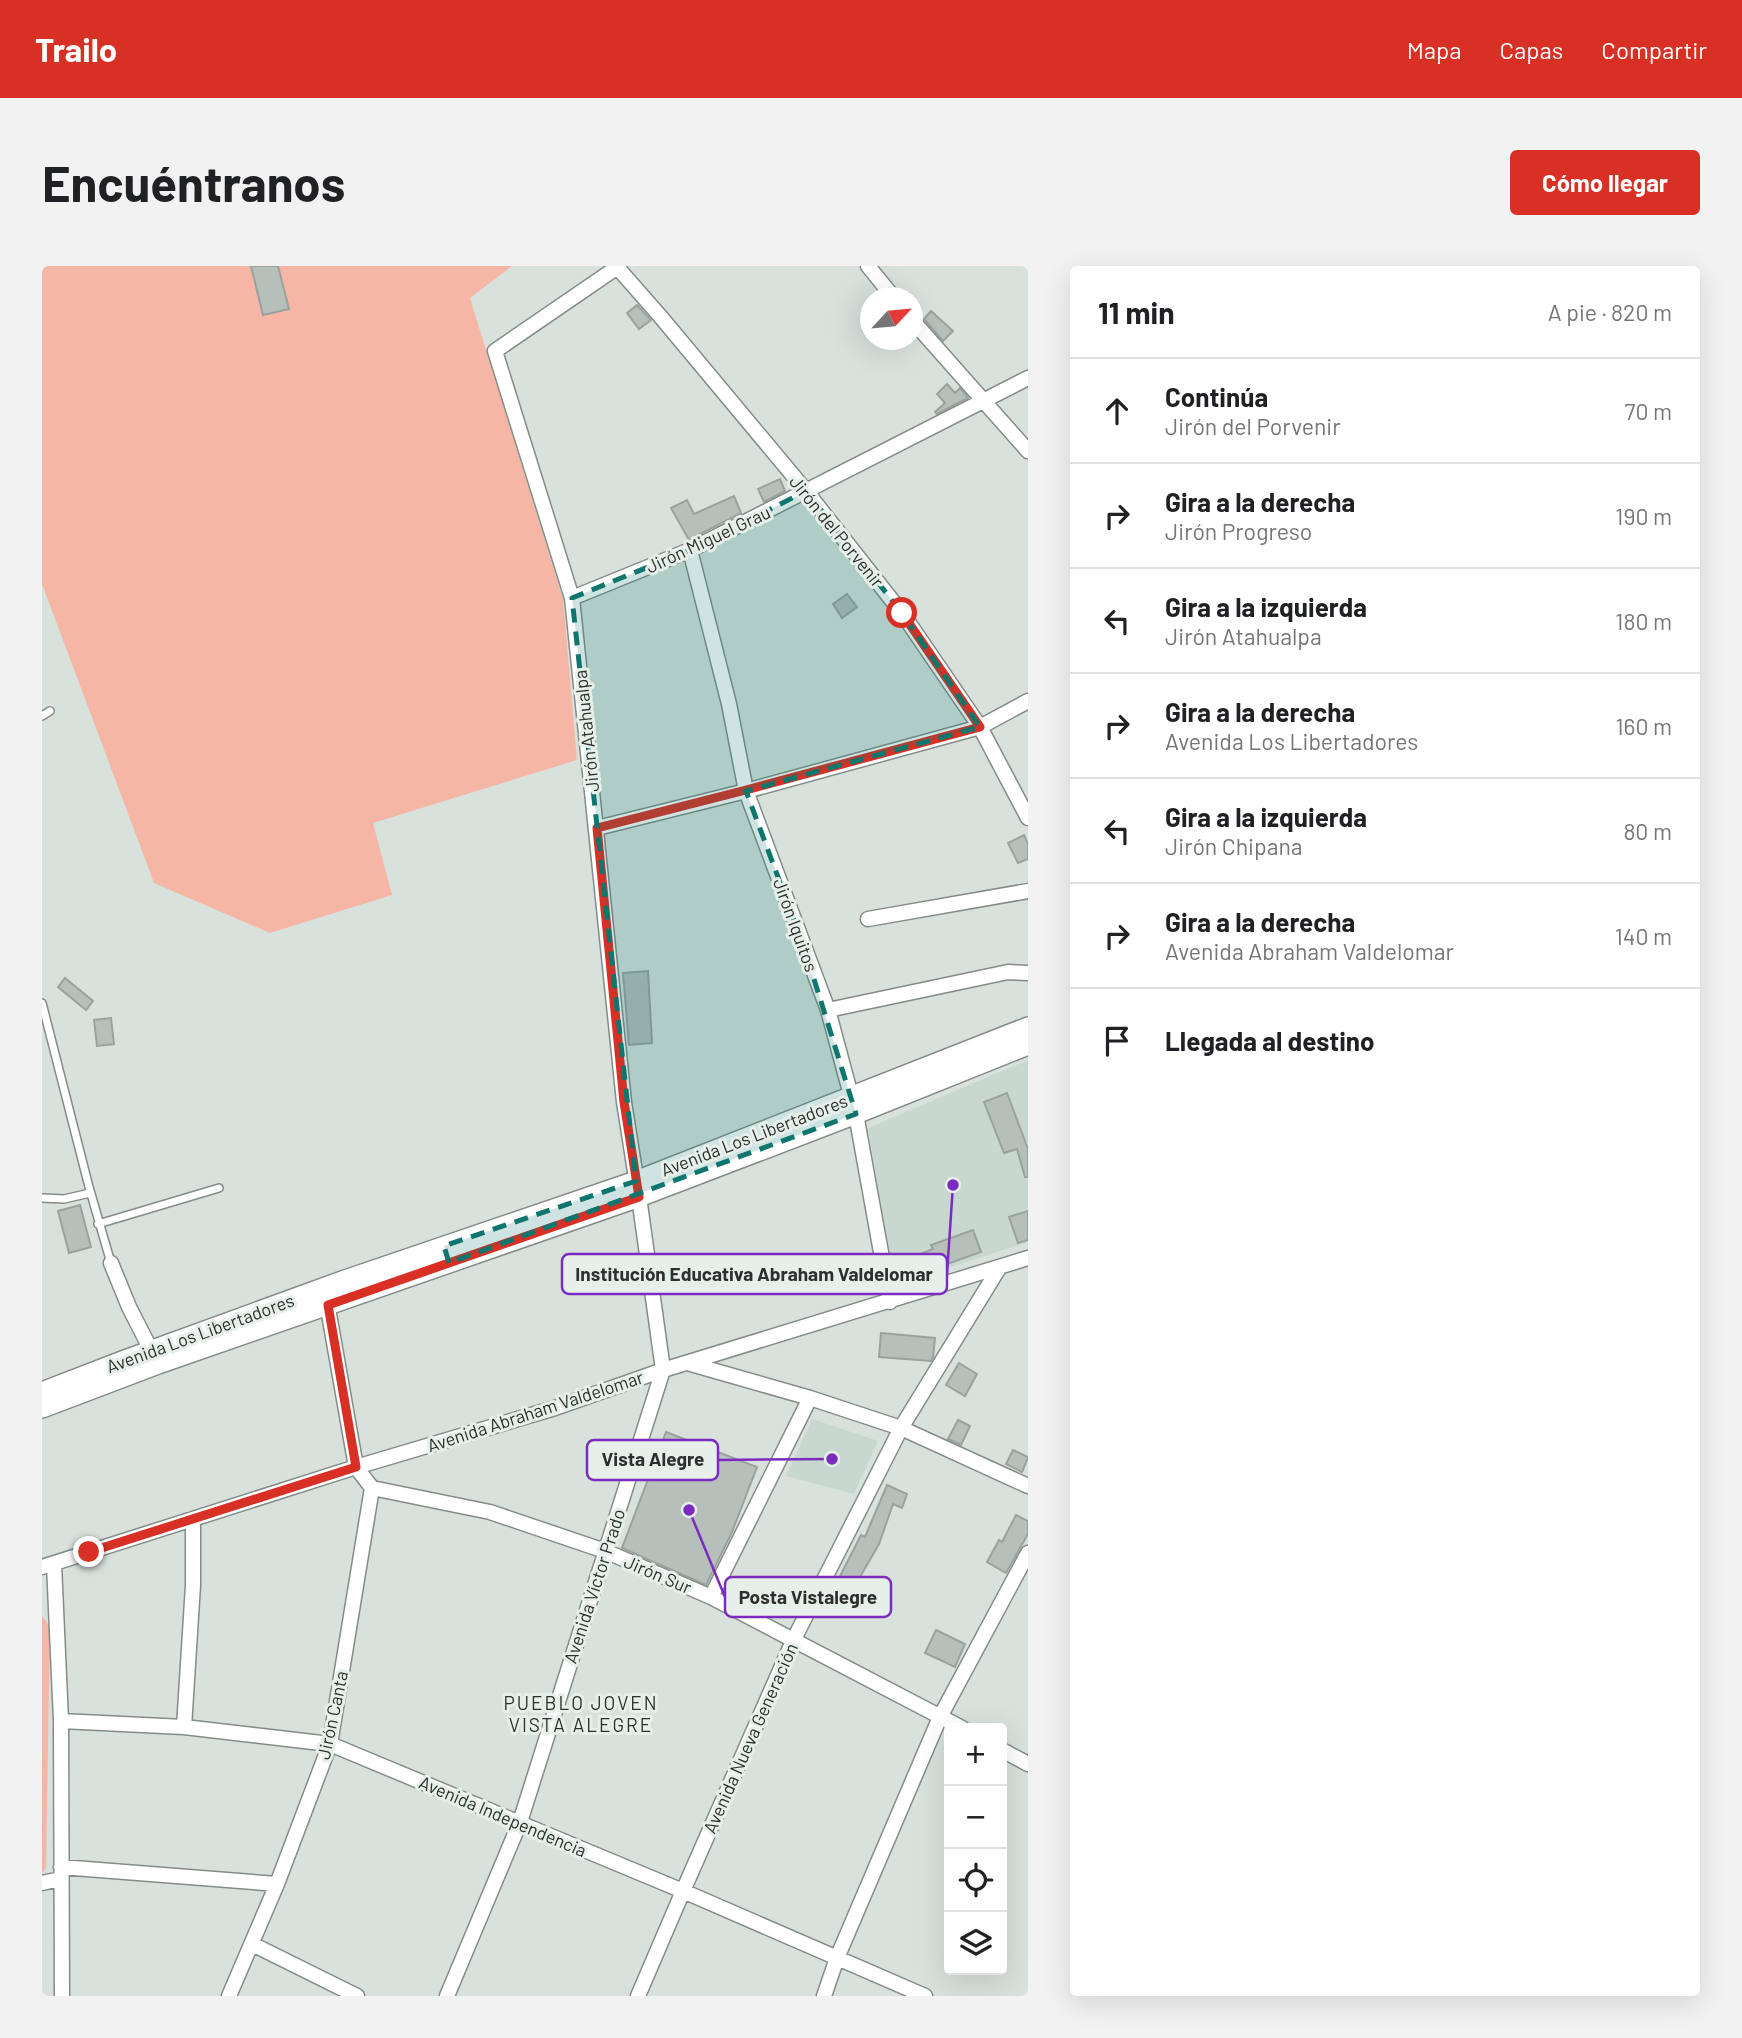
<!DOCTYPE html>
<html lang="es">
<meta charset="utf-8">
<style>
:root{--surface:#fff;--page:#f2f2f2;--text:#202124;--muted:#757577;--line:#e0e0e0;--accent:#d93025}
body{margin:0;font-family:Barlow,sans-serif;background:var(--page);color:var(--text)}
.controls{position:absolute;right:21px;bottom:21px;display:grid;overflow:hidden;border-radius:7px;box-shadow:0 7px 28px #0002}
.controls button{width:63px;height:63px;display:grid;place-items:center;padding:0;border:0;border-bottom:2px solid var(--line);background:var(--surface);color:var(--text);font:35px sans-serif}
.compass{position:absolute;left:818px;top:21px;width:63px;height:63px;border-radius:50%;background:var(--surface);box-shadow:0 7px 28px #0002;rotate:64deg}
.stop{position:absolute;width:21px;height:21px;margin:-16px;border:5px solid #d93025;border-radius:50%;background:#fff}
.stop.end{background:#d93025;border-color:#fff;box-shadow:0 2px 7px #0008}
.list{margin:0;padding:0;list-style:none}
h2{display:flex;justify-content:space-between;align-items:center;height:91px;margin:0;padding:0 28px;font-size:30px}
h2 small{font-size:23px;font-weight:400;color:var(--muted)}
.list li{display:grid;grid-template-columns:46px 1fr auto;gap:21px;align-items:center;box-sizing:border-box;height:105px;padding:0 28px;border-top:2px solid var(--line)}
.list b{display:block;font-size:26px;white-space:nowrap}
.list p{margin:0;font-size:23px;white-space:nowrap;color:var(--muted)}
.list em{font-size:23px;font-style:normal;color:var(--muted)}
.icon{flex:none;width:38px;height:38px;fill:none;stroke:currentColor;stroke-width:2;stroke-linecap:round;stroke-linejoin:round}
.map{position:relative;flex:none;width:986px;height:1730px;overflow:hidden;border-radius:7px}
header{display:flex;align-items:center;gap:42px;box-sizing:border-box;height:98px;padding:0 35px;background:var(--accent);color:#fff}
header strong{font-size:33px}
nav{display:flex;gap:38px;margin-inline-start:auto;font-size:24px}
.intro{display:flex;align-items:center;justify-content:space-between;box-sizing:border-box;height:168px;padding:0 42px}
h1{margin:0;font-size:49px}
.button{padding:18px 32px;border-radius:7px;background:var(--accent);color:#fff;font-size:24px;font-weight:700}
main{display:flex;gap:42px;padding:0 42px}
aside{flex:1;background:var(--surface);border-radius:7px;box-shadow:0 7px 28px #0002}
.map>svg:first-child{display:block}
.built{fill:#c8d8d0}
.green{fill:#f6b6a6}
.building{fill:#b7bfbb;stroke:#9aa29e;stroke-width:2}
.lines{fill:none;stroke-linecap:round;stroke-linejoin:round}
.lane-casing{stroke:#848c88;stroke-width:10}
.street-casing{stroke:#848c88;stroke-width:17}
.secondary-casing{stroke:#848c88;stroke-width:22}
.lane{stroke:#fff;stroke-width:7}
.street{stroke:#fff;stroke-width:14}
.secondary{stroke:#fff;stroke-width:19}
.route{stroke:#d93025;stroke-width:9}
.marked{fill:#0f766e;fill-opacity:0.2;stroke:#0f766e;stroke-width:5;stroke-dasharray:14 9;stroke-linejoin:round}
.labels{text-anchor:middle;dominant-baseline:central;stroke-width:6;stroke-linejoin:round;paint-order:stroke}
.street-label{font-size:18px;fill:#2d302e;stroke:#e6efea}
.neighbourhood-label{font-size:19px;letter-spacing:2px;fill:#2d302e;stroke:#e6efea}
.leader{fill:none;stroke:#7b2cbf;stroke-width:2.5}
.callout-dot{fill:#7b2cbf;stroke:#e6efea;stroke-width:2.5}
.callout{fill:#e6efea;stroke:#7b2cbf;stroke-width:2.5}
.callout-label{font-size:19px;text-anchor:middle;font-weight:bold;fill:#2d302e}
</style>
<header>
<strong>Trailo</strong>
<nav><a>Mapa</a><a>Capas</a><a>Compartir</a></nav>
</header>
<div class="intro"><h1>Encuéntranos</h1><a class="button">Cómo llegar</a></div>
<main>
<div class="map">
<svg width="986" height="1730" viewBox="0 0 986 1730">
<rect width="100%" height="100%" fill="#d9e1dd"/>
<path class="built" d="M986 794V976L853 1019 826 862Z
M770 1153 836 1175 812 1228 744 1210Z"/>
<path class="green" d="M0 0H470L428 32 521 333 535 494 331 557 350 629 228 667 112 617 0 318Z
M0 1350 8 1361 4 1602 0 1607Z"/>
<path class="building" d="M209 0H236L247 43 221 49Z
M595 39 609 54 597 63 585 47Z
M889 45 911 65 901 75 882 53Z
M905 118 913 127 918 122 926 132 895 148 893 146 903 137 895 128Z
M738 213 743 225 722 236 716 223Z
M692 230 699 247 647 274 629 242 645 234 652 248Z
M805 328 815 341 800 352 791 338Z
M982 569 986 578V593L976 597 966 577Z
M606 705 610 777 587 779 581 707Z
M23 712 51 735 44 744 16 721Z
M69 752 72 778 55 780 52 754Z
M965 827 986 883V911H983L975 883 962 887 942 836Z
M38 939 49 981 27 987 16 945Z
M986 945V974L976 977 967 951Z
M931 964 939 986 897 1001 896 998 873 1007 868 992 891 983 889 979Z
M839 1067 893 1072 891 1091 889 1095 837 1091Z
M917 1097 935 1108 923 1130 904 1119Z
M916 1154 928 1160 919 1179 906 1173Z
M624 1166 715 1201 690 1266 664 1319 580 1282Z
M971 1184 986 1191 980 1206 964 1198Z
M845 1219 865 1228 860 1242 851 1238 837 1278 814 1318 798 1310 819 1269 823 1271Z
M974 1249 986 1255V1268L964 1307 945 1296 957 1274 960 1276Z
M894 1364 923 1378 913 1401 883 1387Z"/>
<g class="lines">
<g class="lane-casing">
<path id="lane" d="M0 450 8 445
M0 737 47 921 69 997
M0 932 22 933 48 927
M56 958 177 922"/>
</g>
<g class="street-casing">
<path id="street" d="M574 0 618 50 764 225 860 347 938 461 986 552
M826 0 852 32
M870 54 986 185
M648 284 687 438 704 525 786 744 814 848 848 1036
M530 332 648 284 986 112
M555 562 704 525 938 461 986 435
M826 653 986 625
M786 744 966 706 986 707
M69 997 87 1041 112 1090
M649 1098 768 1132 859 1162 986 1220
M330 1222 448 1246 563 1285 669 1331 920 1462
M12 1298 19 1455 20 1730
M0 1301 314 1201 513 1142 621 1104 986 992
M669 1331 768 1132
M19 1455 142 1461 288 1478 641 1625 883 1730
M142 1461 151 1319V1253
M960 1484 986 1498
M19 1601 235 1618
M0 1617 19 1613
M210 1678 315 1730
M187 1730 235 1618 288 1478 330 1222 314 1201 284 1031
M405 1730 478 1556 621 1104 597 931 582 836 530 332 453 85 577 0
M596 1730 641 1625 751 1375 859 1162 957 1002
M782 1730 795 1692 898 1451 986 1287"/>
</g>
<g class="secondary-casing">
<path id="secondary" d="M0 1126 80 1095 303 1014 594 915 986 761
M0 1142 116 1098 597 931 814 848 986 779"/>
</g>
<use href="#lane" class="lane"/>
<use href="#street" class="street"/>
<use href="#secondary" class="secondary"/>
</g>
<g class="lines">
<path class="route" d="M47 1286 314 1201 286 1039 597 931 582 836 555 562 704 524 938 461 860 347"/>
</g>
<path class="marked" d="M764 225 860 347 938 461 704 525 762 681 814 848 407 997 402 980 594 915 530 332 648 284Z"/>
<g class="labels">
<g class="street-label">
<text transform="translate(795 265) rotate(51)">Jirón del Porvenir</text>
<text transform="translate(666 273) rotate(-25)">Jirón Miguel Grau</text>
<text transform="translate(544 465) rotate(-96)">Jirón Atahualpa</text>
<text transform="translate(754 659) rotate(70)">Jirón Iquitos</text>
<text transform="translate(712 869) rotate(-21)">Avenida Los Libertadores</text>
<text transform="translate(158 1067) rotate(-20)">Avenida Los Libertadores</text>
<text transform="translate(493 1145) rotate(-18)">Avenida Abraham Valdelomar</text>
<text transform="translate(616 1308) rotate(23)">Jirón Sur</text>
<text transform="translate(552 1320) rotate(-72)">Avenida Víctor Prado</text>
<text transform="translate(290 1449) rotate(-78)">Jirón Canta</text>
<text transform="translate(708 1472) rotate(-66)">Avenida Nueva Generación</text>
<text transform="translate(461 1550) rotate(23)">Avenida Independencia</text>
</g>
<g class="neighbourhood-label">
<text x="539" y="1436">PUEBLO JOVEN<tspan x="539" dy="22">VISTA ALEGRE</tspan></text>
</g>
</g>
<path class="leader" d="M911 919L905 1008M790 1193L676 1194M647 1244L683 1331"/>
<g class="callout-dot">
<circle cx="911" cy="919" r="7"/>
<circle cx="790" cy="1193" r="7"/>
<circle cx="647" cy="1244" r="7"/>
</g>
<g class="callout">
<rect x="520" y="988" width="385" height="40" rx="7"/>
<rect x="545" y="1174" width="131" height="40" rx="7"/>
<rect x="683" y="1311" width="166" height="40" rx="7"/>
</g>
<g class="callout-label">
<text x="712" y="1015">Institución Educativa Abraham Valdelomar</text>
<text x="611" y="1200">Vista Alegre</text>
<text x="766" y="1338">Posta Vistalegre</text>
</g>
</svg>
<div class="controls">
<button>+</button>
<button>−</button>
<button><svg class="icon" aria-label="locate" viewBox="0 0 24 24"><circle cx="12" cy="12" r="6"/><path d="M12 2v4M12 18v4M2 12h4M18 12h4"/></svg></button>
<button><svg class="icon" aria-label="layers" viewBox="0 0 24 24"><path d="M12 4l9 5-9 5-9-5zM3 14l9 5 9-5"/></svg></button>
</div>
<svg class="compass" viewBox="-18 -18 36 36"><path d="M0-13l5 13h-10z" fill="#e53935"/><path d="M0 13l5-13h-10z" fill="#757577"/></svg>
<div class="stop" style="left:860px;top:347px"></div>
<div class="stop end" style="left:47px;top:1286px"></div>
</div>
<aside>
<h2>11 min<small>A pie · 820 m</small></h2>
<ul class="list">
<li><svg class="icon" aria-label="ahead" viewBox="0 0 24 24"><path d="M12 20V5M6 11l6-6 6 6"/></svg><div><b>Continúa</b><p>Jirón del Porvenir</p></div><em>70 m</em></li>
<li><svg class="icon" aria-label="right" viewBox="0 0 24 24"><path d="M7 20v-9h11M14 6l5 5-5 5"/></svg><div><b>Gira a la derecha</b><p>Jirón Progreso</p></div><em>190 m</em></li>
<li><svg class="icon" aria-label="left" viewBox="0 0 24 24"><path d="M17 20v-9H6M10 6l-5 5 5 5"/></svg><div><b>Gira a la izquierda</b><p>Jirón Atahualpa</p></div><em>180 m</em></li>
<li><svg class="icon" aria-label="right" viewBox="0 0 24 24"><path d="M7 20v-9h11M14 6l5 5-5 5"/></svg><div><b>Gira a la derecha</b><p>Avenida Los Libertadores</p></div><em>160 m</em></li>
<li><svg class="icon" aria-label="left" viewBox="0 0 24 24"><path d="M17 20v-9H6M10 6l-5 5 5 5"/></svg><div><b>Gira a la izquierda</b><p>Jirón Chipana</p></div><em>80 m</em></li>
<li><svg class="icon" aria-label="right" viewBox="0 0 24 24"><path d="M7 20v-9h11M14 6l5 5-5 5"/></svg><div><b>Gira a la derecha</b><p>Avenida Abraham Valdelomar</p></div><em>140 m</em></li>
<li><svg class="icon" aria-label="arrive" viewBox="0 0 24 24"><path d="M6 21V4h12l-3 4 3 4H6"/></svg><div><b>Llegada al destino</b></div></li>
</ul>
</aside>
</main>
